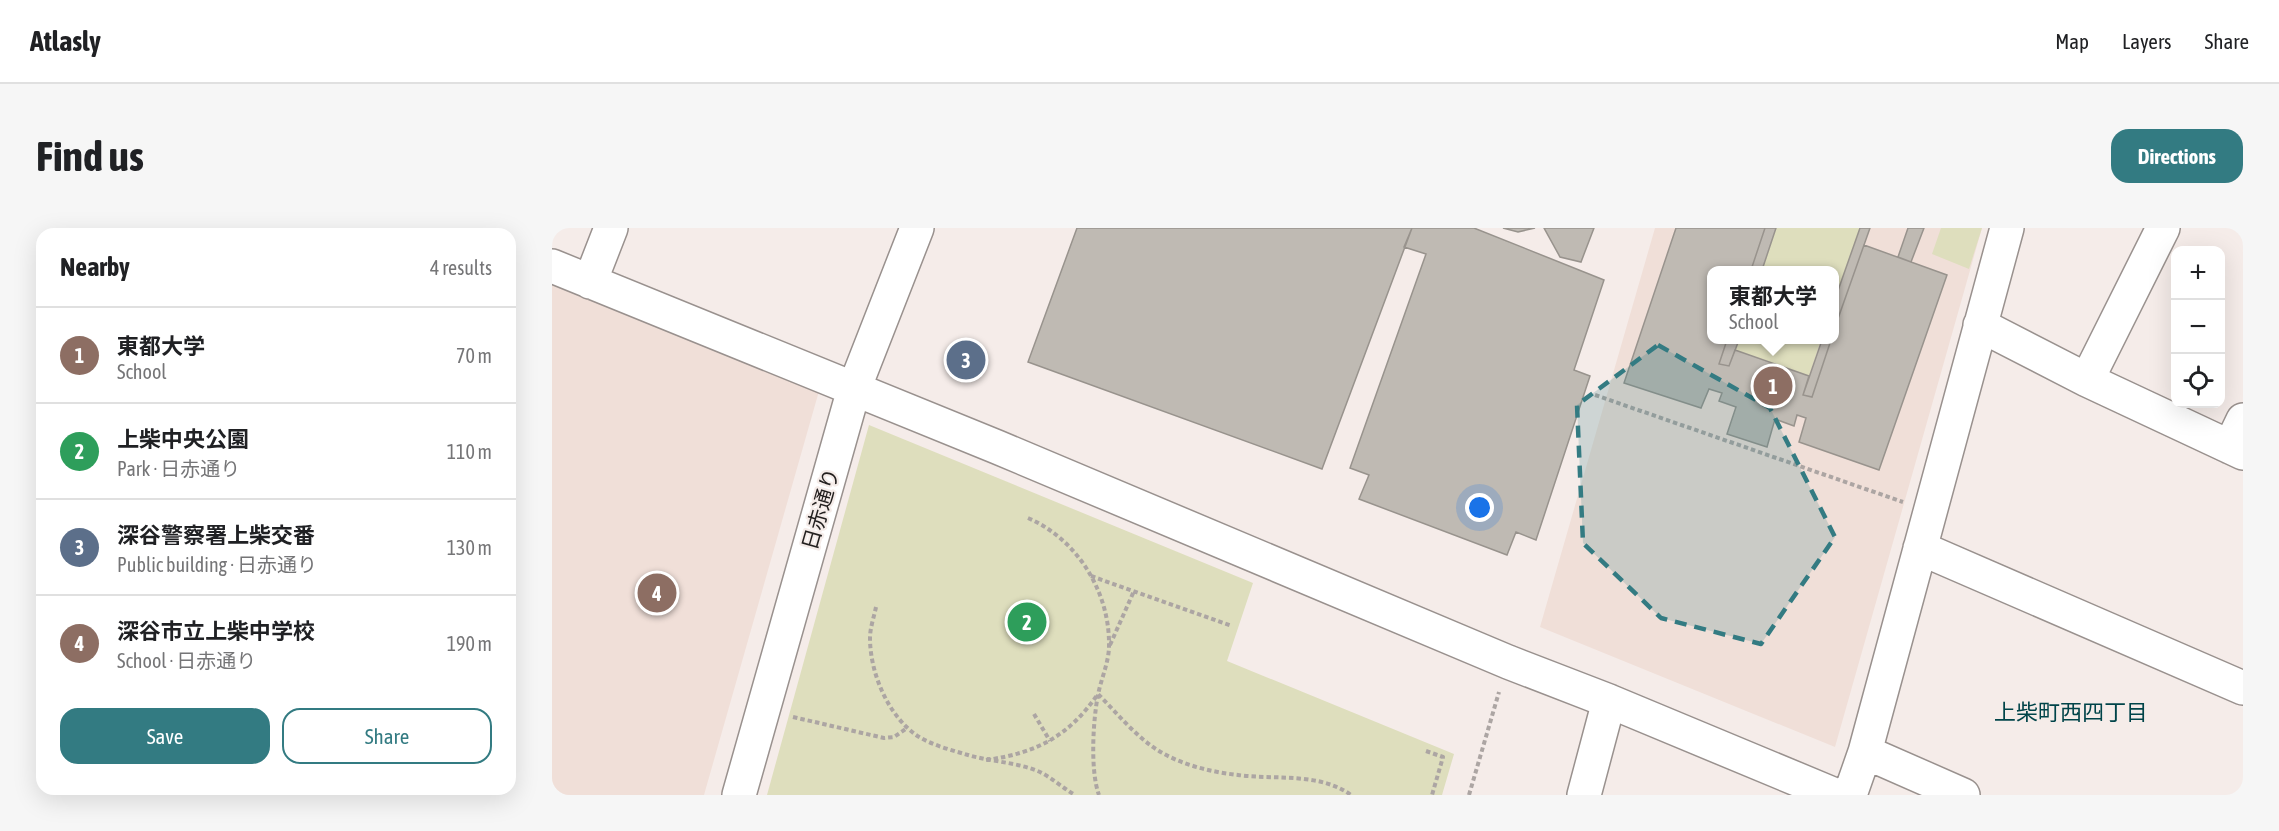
<!DOCTYPE html>
<meta charset="utf-8">
<style>
:root{--surface:#fff;--page:#f6f6f6;--text:#202124;--muted:#757577;--line:#e0e0e0;--accent:#337b82}
body{margin:0;font-family:"Asap Condensed","Noto Sans JP",sans-serif;background:var(--page);color:var(--text)}
.controls{position:absolute;right:18px;top:18px;display:grid;overflow:hidden;border-radius:12px;box-shadow:0 6px 24px #0002}
.controls button{width:54px;height:54px;display:grid;place-items:center;padding:0;border:0;border-bottom:2px solid var(--line);background:var(--surface);color:var(--text);font:30px sans-serif}
.you{position:absolute;left:928px;top:280px;width:21px;height:21px;margin:-15px;border:4px solid #fff;border-radius:50%;background:#1a73e8;box-shadow:0 0 0 9px #1a73e833}
.badge{display:grid;place-items:center;width:39px;height:39px;border-radius:50%;background:var(--accent);color:#fff;font-size:20px;font-weight:700}
.pin{position:absolute;translate:-50% -50%;border:3px solid #fff;box-shadow:0 2px 6px #0006}
.popup{position:absolute;left:1155px;top:38px;width:132px;height:78px;box-sizing:border-box;display:grid;place-content:center;border-radius:12px;background:var(--surface);filter:drop-shadow(0 2px 4px #0005);font-size:20px;white-space:nowrap;color:var(--muted)}
.popup b{font-size:22px;color:var(--text)}
.popup::after{content:'';position:absolute;left:50%;top:100%;margin-left:-12px;border:12px solid transparent;border-top-color:var(--surface)}
.list{margin:0;padding:0;list-style:none}
h2{display:flex;justify-content:space-between;align-items:center;height:78px;margin:0;padding:0 24px;font-size:26px}
h2 small{font-size:20px;font-weight:400;color:var(--muted)}
.list li{display:grid;grid-template-columns:39px 1fr auto;gap:18px;align-items:center;box-sizing:border-box;height:96px;padding:0 24px;border-top:2px solid var(--line)}
.list b{display:block;font-size:22px;white-space:nowrap}
.list p{margin:0;font-size:20px;white-space:nowrap;color:var(--muted)}
.list em{font-size:20px;font-style:normal;color:var(--muted)}
.actions{display:flex;gap:12px;padding:18px 24px}
.actions a{flex:1;padding:14px 0;border:2px solid var(--accent);border-radius:18px;text-align:center;font-size:21px;color:var(--accent)}
.actions .main{background:var(--accent);color:#fff}
.icon{flex:none;width:33px;height:33px;fill:none;stroke:currentColor;stroke-width:2;stroke-linecap:round;stroke-linejoin:round}
.map{position:relative;flex:none;width:1691px;height:567px;overflow:hidden;border-radius:18px}
header{display:flex;align-items:center;gap:36px;box-sizing:border-box;height:84px;padding:0 30px;background:var(--surface);border-bottom:2px solid var(--line)}
header strong{font-size:28px}
nav{display:flex;gap:33px;margin-inline-start:auto;font-size:21px}
.intro{display:flex;align-items:center;justify-content:space-between;box-sizing:border-box;height:144px;padding:0 36px}
h1{margin:0;font-size:42px}
.button{padding:15px 27px;border-radius:18px;background:var(--accent);color:#fff;font-size:21px;font-weight:700}
main{display:flex;gap:36px;padding:0 36px}
aside{flex:1;background:var(--surface);border-radius:18px;box-shadow:0 6px 24px #0002}
.map>svg:first-child{display:block}
.built{fill:#f0dfd8;fill-rule:evenodd}
.green{fill:#dedebd}
.building{fill:#bfbab3;stroke:#98938d;stroke-width:1.5}
.lines{fill:none;stroke-linecap:round;stroke-linejoin:round}
.minor-casing{stroke:#99918e;stroke-width:36}
.path{stroke:#aca5a3;stroke-width:4;stroke-dasharray:4.5 3;stroke-linecap:butt}
.minor{stroke:#fff;stroke-width:33}
.marked{fill:#337b82;fill-opacity:0.2;stroke:#337b82;stroke-width:4.5;stroke-dasharray:12 8;stroke-linejoin:round}
.labels{text-anchor:middle;dominant-baseline:central;stroke-width:4.5;stroke-linejoin:round;paint-order:stroke}
.street-label{font-size:21px;fill:#221f1e;stroke:#f5ece9}
.neighbourhood-label{font-size:22px;fill:#004449;stroke:#f5ece9}
</style>
<header>
<strong>Atlasly</strong>
<nav><a>Map</a><a>Layers</a><a>Share</a></nav>
</header>
<div class="intro"><h1>Find us</h1><a class="button">Directions</a></div>
<main>
<aside>
<h2>Nearby<small>4 results</small></h2>
<ul class="list">
<li><span class="badge" style="background:#8d6e63">1</span><div><b>東都大学</b><p>School</p></div><em>70 m</em></li>
<li><span class="badge" style="background:#2e9e5b">2</span><div><b>上柴中央公園</b><p>Park · 日赤通り</p></div><em>110 m</em></li>
<li><span class="badge" style="background:#5c6f8a">3</span><div><b>深谷警察署上柴交番</b><p>Public building · 日赤通り</p></div><em>130 m</em></li>
<li><span class="badge" style="background:#8d6e63">4</span><div><b>深谷市立上柴中学校</b><p>School · 日赤通り</p></div><em>190 m</em></li>
</ul>
<div class="actions"><a class="main">Save</a><a>Share</a></div>
</aside>
<div class="map">
<svg width="1691" height="567" viewBox="0 0 1691 567">
<rect width="100%" height="100%" fill="#f5ece9"/>
<path class="built" d="M1103 0H1430L1283 519 988 399ZM1160 42H1282V112H1160Z
M0 57 267 163 152 567H0Z"/>
<path class="green" d="M1224 0H1308L1283 74 1282 42H1210Z
M1389 0H1430L1417 41 1380 26Z
M1187 112H1269L1257 148 1183 122Z
M317 197 701 355 675 433 902 526 890 567H215Z"/>
<path class="building" d="M525 0H860L770 241 476 134Z
M860 0H922L1052 52 1022 142 1038 148 984 312 964 304 955 327 807 271 817 247 798 240 874 26 852 19Z
M951 0H983L966 4Z
M992 0H1042L1029 34 1008 29Z
M1124 0H1213L1199 42H1160V112H1175L1167 136 1177 138 1183 122 1257 148 1251 167 1260 169 1279 112H1282V102L1312 17 1395 47 1327 242 1247 214 1254 190 1245 187 1242 198 1223 191 1215 219 1175 206 1184 179 1167 173 1170 165 1157 161 1149 180 1072 155Z
M1213 0H1224L1210 42H1199Z
M1308 0H1318L1282 102V74Z
M1356 0H1372L1359 34 1346 29Z
M1175 112H1187L1177 138 1167 136Z
M1270 112H1279L1260 169 1251 167Z"/>
<g class="lines">
<g class="minor-casing">
<path id="minor" d="M0 38 445 219 956 434 1057 473 1283 567
M38 54 59 0
M1428 97 1535 152 1691 225
M1535 152 1611 0
M1678 219 1691 192
M1368 320 1691 460
M1313 524 1411 567
M187 567 302 161 365 0
M1032 567 1057 473
M1298 567 1313 524 1455 0"/>
</g>
<path class="path" d="M1043 167 1351 274
M476 290C525 311 558 364 557 418 557 434 549 451 546 467 541 492 538 543 547 567
M539 348 680 398
M324 379C322 389 318 400 318 410 318 445 336 487 364 507 379 517 399 522 416 527 440 534 465 534 488 544 500 550 511 560 523 567
M558 417 582 363
M482 486 498 513
M241 489 332 510 342 509 355 500
M874 523 891 529 880 567
M434 532C485 525 517 508 546 466 565 485 584 509 607 523 630 537 659 544 686 547 723 552 767 544 799 567
M917 567 947 464"/>
<use href="#minor" class="minor"/>
</g>
<path class="marked" d="M1106 117 1218 180 1283 309 1209 416 1109 390 1031 315 1025 177Z"/>
<g class="labels">
<g class="street-label">
<text transform="translate(268 281) rotate(-74)">日赤通り</text>
</g>
<g class="neighbourhood-label">
<text x="1519" y="484">上柴町西四丁目</text>
</g>
</g>
</svg>
<div class="controls">
<button>+</button>
<button>−</button>
<button><svg class="icon" aria-label="locate" viewBox="0 0 24 24"><circle cx="12" cy="12" r="6"/><path d="M12 2v4M12 18v4M2 12h4M18 12h4"/></svg></button>
</div>
<div class="you"></div>
<div class="pin badge" style="left:1221px;top:158px;background:#8d6e63">1</div>
<div class="popup"><b>東都大学</b>School</div>
<div class="pin badge" style="left:475px;top:394px;background:#2e9e5b">2</div>
<div class="pin badge" style="left:414px;top:132px;background:#5c6f8a">3</div>
<div class="pin badge" style="left:105px;top:365px;background:#8d6e63">4</div>
</div>
</main>
